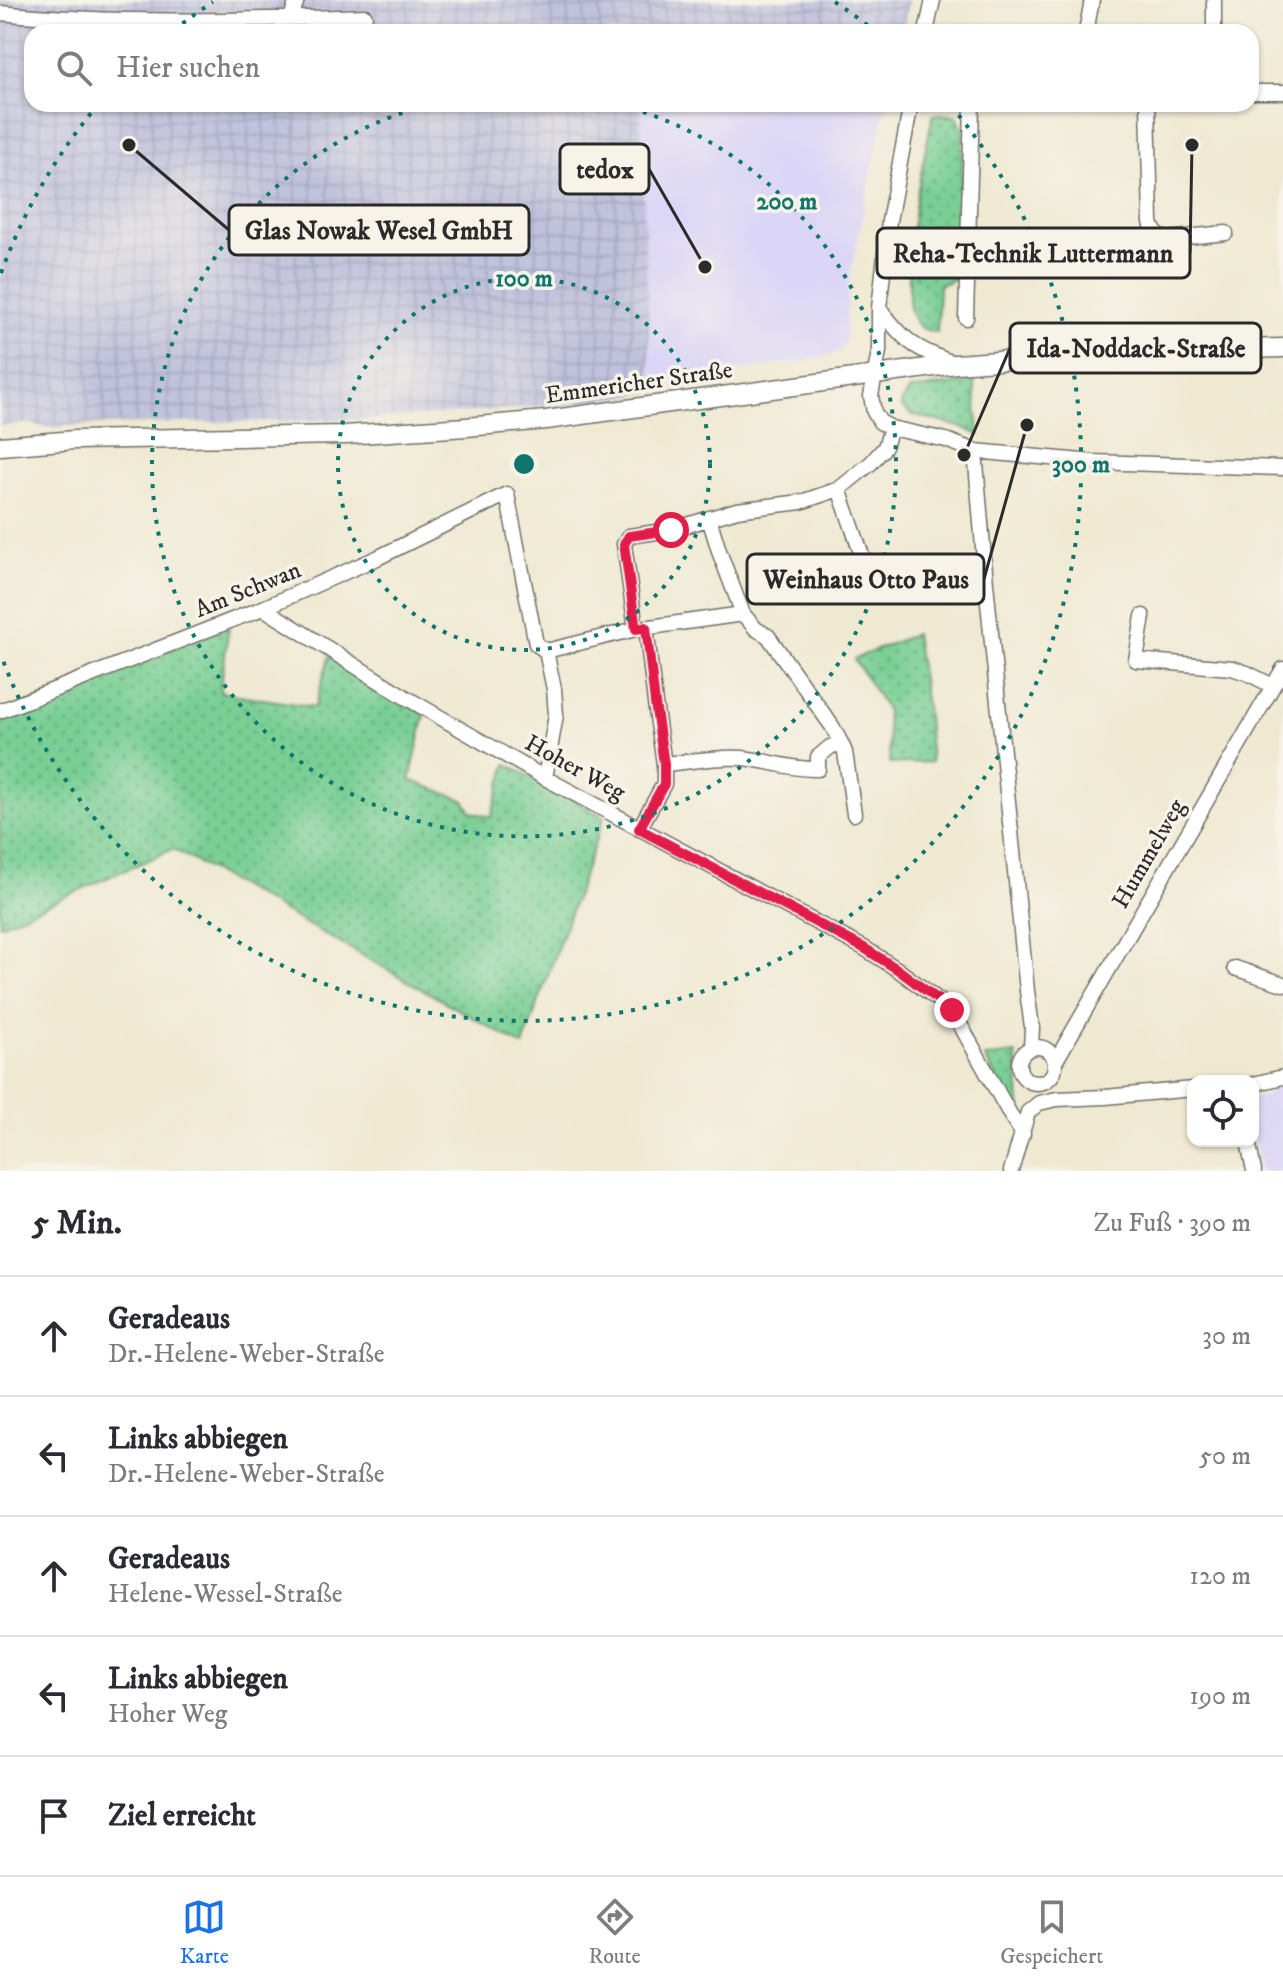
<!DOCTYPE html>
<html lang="de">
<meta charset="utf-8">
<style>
:root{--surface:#fff;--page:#f7f7f7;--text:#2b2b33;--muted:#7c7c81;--line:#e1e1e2;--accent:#1a73e8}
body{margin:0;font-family:"IM FELL DW Pica",serif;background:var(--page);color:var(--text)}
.controls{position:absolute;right:24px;bottom:24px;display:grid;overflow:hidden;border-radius:16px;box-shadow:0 2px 6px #0004}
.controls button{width:72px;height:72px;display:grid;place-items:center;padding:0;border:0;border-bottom:2px solid var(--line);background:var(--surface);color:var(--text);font:40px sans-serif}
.stop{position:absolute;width:24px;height:24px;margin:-18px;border:6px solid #e11d48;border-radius:50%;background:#fff}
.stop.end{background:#e11d48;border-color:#fff;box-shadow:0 2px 8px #0008}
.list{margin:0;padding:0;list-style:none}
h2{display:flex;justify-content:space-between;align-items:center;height:104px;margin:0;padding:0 32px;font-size:34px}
h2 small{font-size:26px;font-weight:400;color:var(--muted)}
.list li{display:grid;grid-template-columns:52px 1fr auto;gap:24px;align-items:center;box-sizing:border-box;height:120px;padding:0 32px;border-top:2px solid var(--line)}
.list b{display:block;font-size:30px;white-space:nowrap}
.list p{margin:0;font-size:26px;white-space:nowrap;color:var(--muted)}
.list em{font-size:26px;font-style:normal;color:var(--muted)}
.icon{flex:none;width:44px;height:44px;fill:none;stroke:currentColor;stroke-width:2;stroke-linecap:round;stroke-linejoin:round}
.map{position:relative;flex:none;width:1283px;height:1171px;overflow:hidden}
.search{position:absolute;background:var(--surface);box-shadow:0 2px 6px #0004;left:24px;right:24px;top:24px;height:88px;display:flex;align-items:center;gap:20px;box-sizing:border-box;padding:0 28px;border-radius:24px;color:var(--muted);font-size:30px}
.sheet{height:704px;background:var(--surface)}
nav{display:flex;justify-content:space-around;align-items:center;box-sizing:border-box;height:112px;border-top:2px solid var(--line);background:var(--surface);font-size:22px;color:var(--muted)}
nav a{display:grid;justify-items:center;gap:4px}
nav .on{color:var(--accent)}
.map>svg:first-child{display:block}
.built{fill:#dbd6f7}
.industrial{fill:url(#industrial-grid)}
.green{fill:url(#green-dots);stroke:#527d60;stroke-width:2}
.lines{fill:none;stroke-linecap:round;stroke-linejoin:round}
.minor-casing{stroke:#706e65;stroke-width:17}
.major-casing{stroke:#706e65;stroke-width:21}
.minor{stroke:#fff;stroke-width:14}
.major{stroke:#fff;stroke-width:18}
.route{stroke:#e11d48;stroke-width:10}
.ring{fill:none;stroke:#0f766e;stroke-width:4;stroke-dasharray:4 8}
.labels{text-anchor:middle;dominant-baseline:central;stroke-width:7;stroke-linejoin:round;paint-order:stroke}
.street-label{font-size:24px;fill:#2b2b2b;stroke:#f7f3e8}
.centre{fill:#0f766e;stroke:#f7f3e8;stroke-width:4}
.ring-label{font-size:24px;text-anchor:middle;font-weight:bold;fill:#0f766e;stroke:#f7f3e8;stroke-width:7;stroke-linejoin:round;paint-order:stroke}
.leader{fill:none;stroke:#2b2b2b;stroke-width:3}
.callout-dot{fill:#2b2b2b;stroke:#f7f3e8;stroke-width:3}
.callout{fill:#f7f3e8;stroke:#2b2b2b;stroke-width:3}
.callout-label{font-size:26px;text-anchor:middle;font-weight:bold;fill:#2b2b2b}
</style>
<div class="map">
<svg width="1283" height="1171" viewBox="0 0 1283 1171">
<defs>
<pattern id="industrial-grid" width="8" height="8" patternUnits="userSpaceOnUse" patternTransform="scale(2)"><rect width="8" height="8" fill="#c1c2dd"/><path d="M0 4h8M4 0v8" fill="none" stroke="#a6a7be"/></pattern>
<pattern id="green-dots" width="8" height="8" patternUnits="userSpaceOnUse" patternTransform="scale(2)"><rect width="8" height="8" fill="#79cf94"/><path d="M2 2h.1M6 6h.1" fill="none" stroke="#63a879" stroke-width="1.8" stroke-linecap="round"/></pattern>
</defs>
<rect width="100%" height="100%" fill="#f7f3e8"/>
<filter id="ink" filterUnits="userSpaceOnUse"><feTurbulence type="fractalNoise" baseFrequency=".0125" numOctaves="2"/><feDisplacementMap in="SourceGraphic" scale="16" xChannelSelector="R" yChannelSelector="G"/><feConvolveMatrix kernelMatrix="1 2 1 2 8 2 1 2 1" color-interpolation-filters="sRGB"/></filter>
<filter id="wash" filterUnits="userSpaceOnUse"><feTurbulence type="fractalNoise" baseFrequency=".006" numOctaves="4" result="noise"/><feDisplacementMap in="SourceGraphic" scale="32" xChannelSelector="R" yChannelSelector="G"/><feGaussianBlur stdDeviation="1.8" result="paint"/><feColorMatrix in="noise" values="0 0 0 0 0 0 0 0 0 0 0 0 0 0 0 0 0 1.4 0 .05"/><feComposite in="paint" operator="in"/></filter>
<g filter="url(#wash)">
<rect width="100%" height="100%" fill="#efe9d2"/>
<path class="built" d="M640 104H886L849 280 845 343 841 350 836 353 805 361 690 376 651 387Z
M1283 1087V1171H1261L1253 1134V1099L1266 1096 1273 1089Z"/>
<path class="industrial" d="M0 0H909L902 32H32V104H640L651 387V391L624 397 567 404 460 413 372 419 84 425 45 428 30 423 0 426Z"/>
<path class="green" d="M940 114 957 116 963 130 958 278 939 285 937 332C926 331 918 328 913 317 908 308 909 297 909 287 908 228 921 171 933 115Z
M974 381 979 435 964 428 911 414 901 406 903 398 910 390Z
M229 627 220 692 315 707 329 657 425 714 410 780 464 800 471 812 491 817 507 764 604 817 523 1046 173 849 0 925V714Z
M915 634 926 706 931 762 890 764 886 709 854 659Z
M1016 1054 1021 1113 1014 1114 985 1057Z"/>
</g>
<g filter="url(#ink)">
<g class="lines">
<g class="minor-casing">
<path id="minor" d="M1214 0V32
M0 13C122 25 243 20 365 16
M291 18 297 0
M926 32 933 0
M1086 32 1092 0
M1251 92H1283
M911 104 889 221 879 308V351L871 396 874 412 880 422 891 428 946 440 975 451 1093 462 1283 468
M1148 104 1151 222C1153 232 1157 236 1167 239L1226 233
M879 308C906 343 915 349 956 364
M966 318 972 104
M975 451 986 583 1027 991 1032 1027 1031 1048
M839 489 872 584
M263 608 405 697 545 778 864 948 897 969 952 1010 1011 1116 1023 1134
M1143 616 1136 660 1232 668 1247 673 1273 686
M636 629 624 544 629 536 671 530 737 510 801 502 839 489 871 463 885 447 891 428
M0 711 263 608 377 558 507 494 536 644 546 651 636 629 743 614 720 554 709 518
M841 743 845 752 854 814
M664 764C689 762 717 756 742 758 767 760 792 770 818 769V757L830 747 841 743 832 726 768 636 756 629 743 614
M545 778 556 715 554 689 546 651
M639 829 664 784V764L655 703 646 627
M1235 968 1283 984
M1019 1065a18 18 0 1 1 36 0a18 18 0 1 1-36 0Z
M1055 1062 1283 669
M1253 1084 1283 1077
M1248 1141 1254 1171
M1011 1171 1028 1112 1039 1103 1057 1099 1105 1097 1193 1089"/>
</g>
<g class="major-casing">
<path id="major" d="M0 446 75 440 345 435 466 427 546 420 956 364 1106 353 1283 348"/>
</g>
<use href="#minor" class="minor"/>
<use href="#major" class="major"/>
</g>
</g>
<g class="lines" filter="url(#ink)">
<path class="route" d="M671 530 629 536 624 544 636 629 646 627 655 703 664 764V784L639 829 864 948 897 969 952 1010"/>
</g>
<g class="ring">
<circle cx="524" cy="464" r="186"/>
<path d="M620 105A372 372 0 1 1 428 105"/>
<path d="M1 273A557 557 0 0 1 97 106M173 31A557 557 0 0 1 213 2M835 2A557 557 0 0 1 875 31M951 106A557 557 0 1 1 1 655"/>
</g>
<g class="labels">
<g class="street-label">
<text transform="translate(639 383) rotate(-8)">Emmericher Straße</text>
<text transform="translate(248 590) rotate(-22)">Am Schwan</text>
<text transform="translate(575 768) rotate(29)">Hoher Weg</text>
<text transform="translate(1149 854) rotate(-60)">Hummelweg</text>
</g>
</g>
<circle cx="524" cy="464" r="12" class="centre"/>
<g class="ring-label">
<text x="787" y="209">200 m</text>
<text x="524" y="286">100 m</text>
<text x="1081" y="472">300 m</text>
</g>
<path class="leader" d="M705 267L649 169M129 145L229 230M1192 145L1190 253M964 455L1010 348M1027 425L984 579"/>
<g class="callout-dot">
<circle cx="705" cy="267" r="8"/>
<circle cx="129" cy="145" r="8"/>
<circle cx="1192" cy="145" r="8"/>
<circle cx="964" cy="455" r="8"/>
<circle cx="1027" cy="425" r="8"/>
</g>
<g class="callout">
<rect x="560" y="144" width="89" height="50" rx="8"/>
<rect x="229" y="205" width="300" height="50" rx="8"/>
<rect x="877" y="228" width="313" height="50" rx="8"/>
<rect x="1010" y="323" width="251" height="50" rx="8"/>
<rect x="747" y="554" width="237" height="50" rx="8"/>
</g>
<g class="callout-label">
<text x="605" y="178">tedox</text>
<text x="379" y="239">Glas Nowak Wesel GmbH</text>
<text x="1033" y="262">Reha-Technik Luttermann</text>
<text x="1136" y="357">Ida-Noddack-Straße</text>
<text x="866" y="588">Weinhaus Otto Paus</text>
</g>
</svg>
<div class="controls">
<button><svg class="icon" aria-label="locate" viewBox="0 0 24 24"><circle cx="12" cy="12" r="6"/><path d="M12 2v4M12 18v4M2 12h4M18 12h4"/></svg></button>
</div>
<div class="stop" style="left:671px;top:530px"></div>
<div class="stop end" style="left:952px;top:1010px"></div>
<div class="search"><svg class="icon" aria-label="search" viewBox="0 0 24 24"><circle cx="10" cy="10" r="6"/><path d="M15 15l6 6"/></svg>Hier suchen</div>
</div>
<section class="sheet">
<h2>5 Min.<small>Zu Fuß · 390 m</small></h2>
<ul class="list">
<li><svg class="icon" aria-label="ahead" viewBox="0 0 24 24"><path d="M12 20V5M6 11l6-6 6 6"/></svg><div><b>Geradeaus</b><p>Dr.-Helene-Weber-Straße</p></div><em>30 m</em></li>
<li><svg class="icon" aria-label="left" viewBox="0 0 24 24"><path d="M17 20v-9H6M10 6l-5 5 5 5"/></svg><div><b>Links abbiegen</b><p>Dr.-Helene-Weber-Straße</p></div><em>50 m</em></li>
<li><svg class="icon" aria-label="ahead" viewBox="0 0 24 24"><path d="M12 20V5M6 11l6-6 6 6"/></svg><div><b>Geradeaus</b><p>Helene-Wessel-Straße</p></div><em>120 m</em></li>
<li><svg class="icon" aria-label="left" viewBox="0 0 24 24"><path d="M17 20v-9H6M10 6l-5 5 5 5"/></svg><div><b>Links abbiegen</b><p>Hoher Weg</p></div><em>190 m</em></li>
<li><svg class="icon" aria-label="arrive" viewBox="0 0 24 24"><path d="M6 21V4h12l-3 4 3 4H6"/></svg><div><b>Ziel erreicht</b></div></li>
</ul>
</section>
<nav>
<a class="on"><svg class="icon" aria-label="map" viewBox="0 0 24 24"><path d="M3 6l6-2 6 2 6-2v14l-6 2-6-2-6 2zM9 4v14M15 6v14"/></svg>Karte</a>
<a><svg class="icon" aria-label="directions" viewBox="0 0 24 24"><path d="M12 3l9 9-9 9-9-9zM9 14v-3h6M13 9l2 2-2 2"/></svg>Route</a>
<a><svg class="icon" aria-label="saved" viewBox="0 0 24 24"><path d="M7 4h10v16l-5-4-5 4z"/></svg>Gespeichert</a>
</nav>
